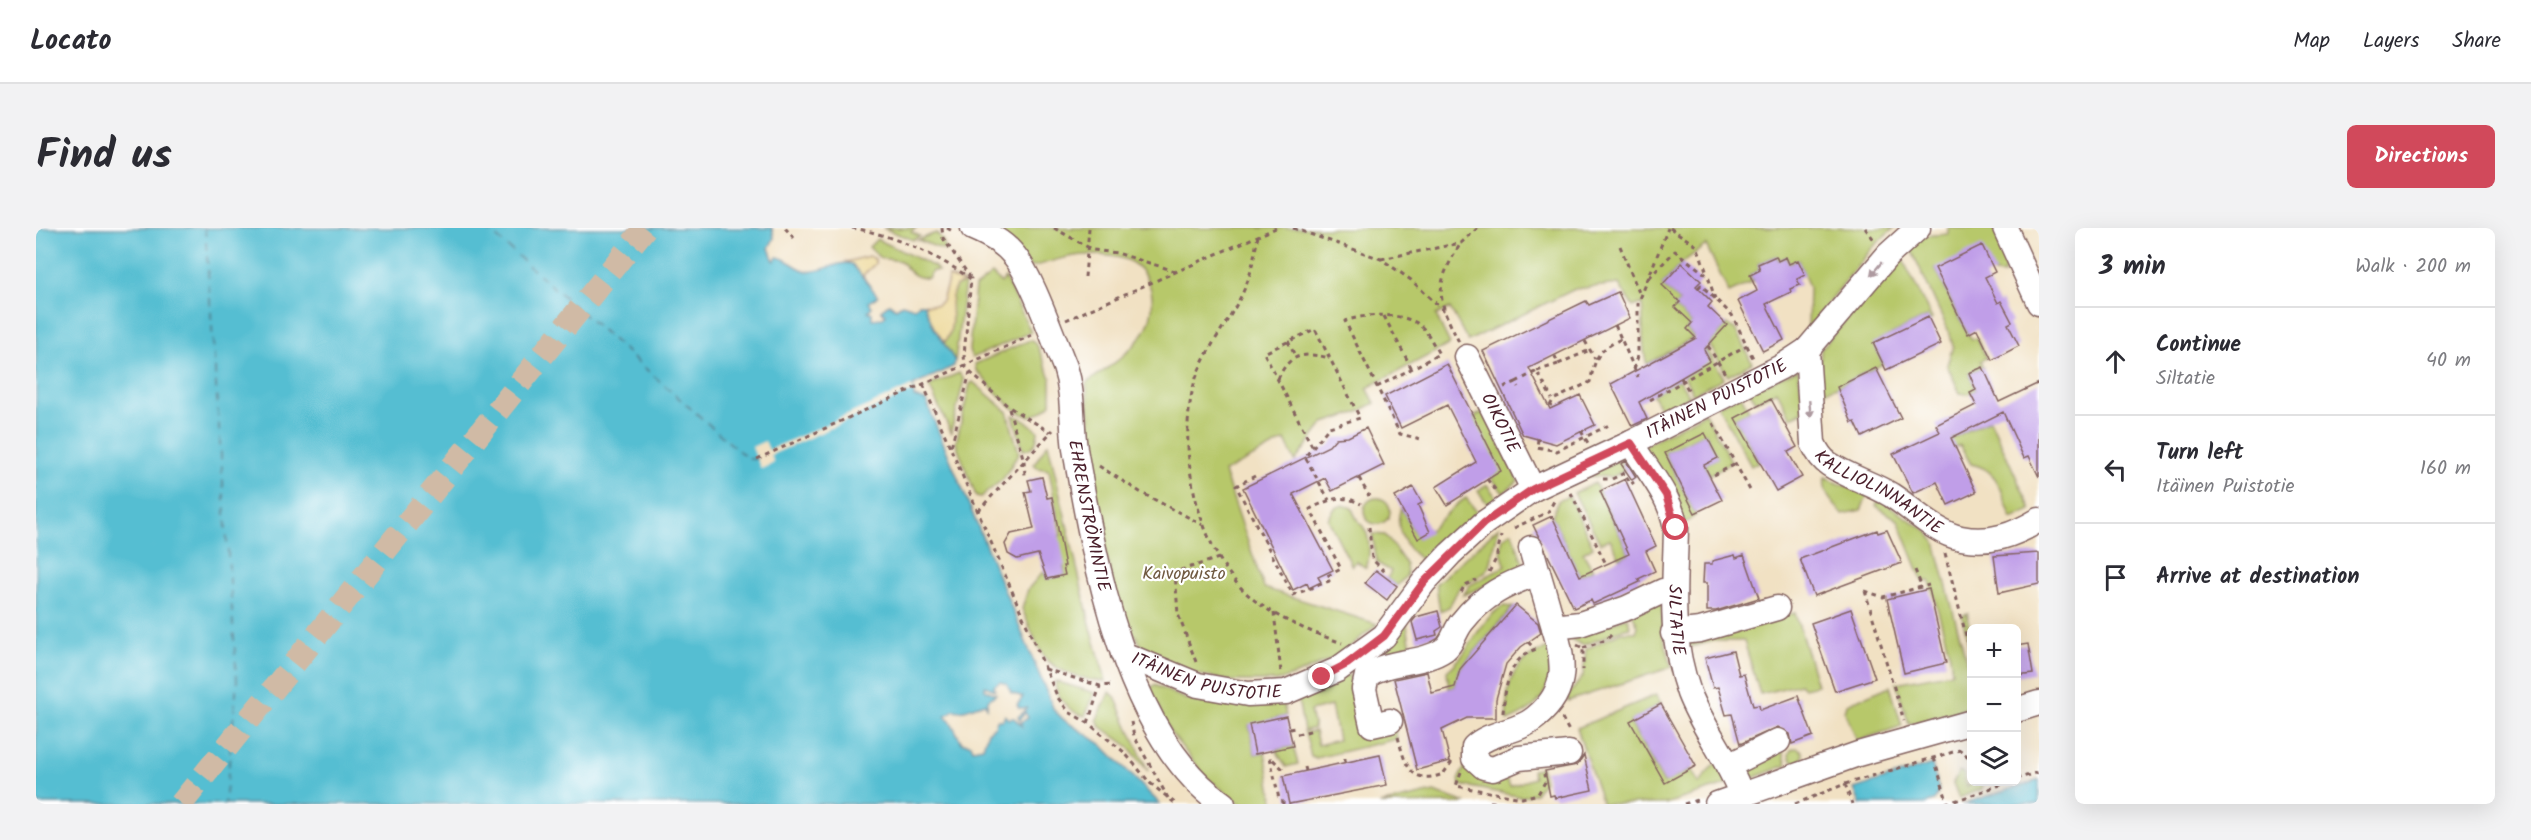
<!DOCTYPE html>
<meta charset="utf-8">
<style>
:root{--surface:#fff;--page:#f2f2f3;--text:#2b2b33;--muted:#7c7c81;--line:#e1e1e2;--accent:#d1495b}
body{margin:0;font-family:Kalam,sans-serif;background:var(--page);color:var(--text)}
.controls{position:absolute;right:18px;bottom:18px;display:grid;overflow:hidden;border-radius:9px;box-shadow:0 6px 24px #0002}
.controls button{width:54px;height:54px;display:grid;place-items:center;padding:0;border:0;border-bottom:2px solid var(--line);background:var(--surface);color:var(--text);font:30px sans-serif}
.stop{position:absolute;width:18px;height:18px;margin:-14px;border:4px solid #d1495b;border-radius:50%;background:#fff}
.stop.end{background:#d1495b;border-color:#fff;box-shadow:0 2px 6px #0008}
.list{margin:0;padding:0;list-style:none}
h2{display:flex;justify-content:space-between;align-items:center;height:78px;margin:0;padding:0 24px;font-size:26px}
h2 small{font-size:20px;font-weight:400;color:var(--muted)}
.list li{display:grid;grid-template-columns:39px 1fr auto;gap:18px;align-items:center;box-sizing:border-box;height:108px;padding:0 24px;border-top:2px solid var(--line)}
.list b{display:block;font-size:22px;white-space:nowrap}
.list p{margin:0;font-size:20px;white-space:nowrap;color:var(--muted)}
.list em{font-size:20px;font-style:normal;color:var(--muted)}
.icon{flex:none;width:33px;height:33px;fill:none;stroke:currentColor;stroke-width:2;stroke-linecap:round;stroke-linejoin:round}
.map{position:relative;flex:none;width:2003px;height:576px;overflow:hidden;border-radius:9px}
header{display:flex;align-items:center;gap:36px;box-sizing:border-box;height:84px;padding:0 30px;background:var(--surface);border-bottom:2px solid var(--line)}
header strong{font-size:28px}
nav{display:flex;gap:33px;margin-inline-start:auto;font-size:21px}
.intro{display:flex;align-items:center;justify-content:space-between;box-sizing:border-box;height:144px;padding:0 36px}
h1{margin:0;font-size:42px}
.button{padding:15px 27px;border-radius:9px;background:var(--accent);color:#fff;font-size:21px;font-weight:700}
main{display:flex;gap:36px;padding:0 36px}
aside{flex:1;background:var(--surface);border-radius:9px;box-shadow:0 6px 24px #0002}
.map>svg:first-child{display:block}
.green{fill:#b7c86a;stroke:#80744a;stroke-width:1.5}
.sand{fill:#eeda9e;stroke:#9c7c64;stroke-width:1.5}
.water{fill:#55bed2;stroke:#506e7e;stroke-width:1.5;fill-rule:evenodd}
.pier{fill:#f1e1c3}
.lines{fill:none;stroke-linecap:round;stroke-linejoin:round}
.ferry{stroke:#4e5f6e;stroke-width:1.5;stroke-dasharray:8 6;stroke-linecap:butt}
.building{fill:#c09ee8}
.minor-tunnel{stroke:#d0baa5;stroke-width:24;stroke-dasharray:24 12;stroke-linecap:butt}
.minor-casing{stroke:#846360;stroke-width:27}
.path{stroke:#846360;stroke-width:3;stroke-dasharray:4.5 4.5;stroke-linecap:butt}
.minor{stroke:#fff;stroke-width:24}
.oneway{fill:#ae9aa0}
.route{stroke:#d1495b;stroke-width:8}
.labels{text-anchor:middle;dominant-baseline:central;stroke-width:4.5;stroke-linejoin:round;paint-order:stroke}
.street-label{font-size:18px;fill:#4a1f2b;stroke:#fff}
.park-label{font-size:18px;fill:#705a41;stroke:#fff}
</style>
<header>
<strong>Locato</strong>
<nav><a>Map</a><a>Layers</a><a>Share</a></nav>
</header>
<div class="intro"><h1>Find us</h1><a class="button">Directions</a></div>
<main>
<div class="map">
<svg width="2003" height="576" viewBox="0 0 2003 576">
<rect width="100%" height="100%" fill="#fff"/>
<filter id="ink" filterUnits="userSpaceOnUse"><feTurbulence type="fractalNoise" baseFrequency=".0167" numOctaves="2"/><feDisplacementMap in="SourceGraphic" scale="12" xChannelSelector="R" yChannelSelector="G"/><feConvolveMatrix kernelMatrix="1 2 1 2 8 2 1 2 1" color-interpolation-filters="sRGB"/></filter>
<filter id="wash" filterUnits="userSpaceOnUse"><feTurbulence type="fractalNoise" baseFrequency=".008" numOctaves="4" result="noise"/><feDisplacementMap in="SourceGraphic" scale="24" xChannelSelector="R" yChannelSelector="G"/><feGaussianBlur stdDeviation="1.35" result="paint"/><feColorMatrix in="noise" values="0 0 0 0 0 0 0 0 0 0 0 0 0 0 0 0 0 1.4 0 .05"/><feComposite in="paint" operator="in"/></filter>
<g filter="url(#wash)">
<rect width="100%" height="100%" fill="#f1e1c3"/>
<path class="green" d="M847 0H880L875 4 884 8 877 12Z
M956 0H1858L1836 20 1772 100 1773 59 1762 32 1753 36 1750 29 1742 33 1740 28 1722 36 1724 42 1714 47 1717 54 1693 65 1670 17 1646 35 1626 57 1644 74 1639 79 1656 95 1651 101 1658 109 1611 136C1605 123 1608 93 1606 75L1597 79 1583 56 1539 61 1432 113 1414 80 1400 87 1414 116 1331 160 1339 175 1320 185 1288 195 1259 233 1249 212 1188 244 1228 360 1341 396 1304 427 1260 447 1240 453H1194L1151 444 1105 417 1080 374 1052 238 1054 191 1050 155C1071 141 1095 125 1109 103 1116 90 1118 76 1115 62 1106 29 1080 26 1049 27 1030 27 1013 35 995 39Z
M1912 0H1959L1970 27 1968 46 1899 40 1932 106 1936 111 1941 110 1950 130 1944 133 1947 139 1933 145 1940 162 1932 166 1924 165 1911 137 1917 118 1914 106 1874 19 1886 8 1912 6Z
M900 5 907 13 910 23 882 12Z
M841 11 899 39 902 43H896L892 50C880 51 872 43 865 33L844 30 833 19Z
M1865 28 1896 91 1893 93 1891 89 1838 115 1847 136 1801 159 1783 165 1785 121Z
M956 46 965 55 969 50 995 104 936 130 933 122 939 59Z
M929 55 919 133 908 115C924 94 908 78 920 58Z
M1691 97 1699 101 1716 135 1692 148 1673 116Z
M994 112 1001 117 1015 150V176C1010 180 1001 188 994 188 978 188 951 153 940 142L939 136Z
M1670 120 1688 150 1657 166 1648 148Z
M1762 141 1768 183 1755 189 1741 163 1720 173 1713 163Z
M923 145 928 152 915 204 893 158Z
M1642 151 1654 168 1626 183 1616 166Z
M937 154 971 183 983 225 967 251 945 269 940 268 920 215 934 156Z
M1705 167 1713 183 1699 190 1723 234 1715 238 1682 178Z
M1448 183 1482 253 1467 265 1455 249 1436 190Z
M1669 185 1695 233 1674 247 1668 237 1681 230 1669 205 1629 225 1660 287 1648 296 1605 219Z
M977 187 989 192 1002 203C1001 213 999 221 987 222Z
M1954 191 1995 282 1976 291C1966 266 1964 241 1935 236L1924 217 1912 222 1909 214Z
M1012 215 1055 400 1070 453C1050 453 1017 444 1006 425 998 412 993 396 986 381L992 361 1006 345 1009 344 1011 351 1029 347 1022 308 1025 307 1013 242 1002 240 998 236Z
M1583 231 1589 242 1576 249 1550 248Z
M1789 250 1832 267 1825 282 1807 286C1797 275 1786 266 1789 250Z
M1559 255 1593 326 1584 330 1574 311 1564 315 1538 265Z
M1451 257 1461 270 1452 277 1442 263Z
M1533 268 1557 319 1547 325 1557 342 1544 348 1516 288 1522 273Z
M1430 270 1441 284 1388 333C1370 323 1357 299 1365 280L1382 310C1401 300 1409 283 1430 270Z
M1328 283a13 13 0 1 1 26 0a13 13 0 1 1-26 0Z
M1843 271 1891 303 1899 314 1935 451V479L1873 496 1860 455 1916 444 1914 428 1894 353 1887 354 1862 292 1840 278Z
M1307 277 1316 280C1319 293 1328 296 1331 306 1334 315 1334 331 1330 340L1320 333 1316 338 1292 291 1299 280Z
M1463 299 1454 338 1450 344 1423 360 1413 379 1404 383 1400 356Z
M1476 304 1489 341 1427 367 1434 357 1470 338C1465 327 1464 322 1467 310Z
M1336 306 1349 307 1370 336 1371 347 1361 358 1351 351 1355 343 1341 335Z
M1626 372V403L1636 439 1532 473 1531 469 1547 448 1550 421 1585 404H1600L1602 398 1596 385Z
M1467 378 1477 379 1424 441 1419 459 1413 461 1411 443C1435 425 1441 394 1467 378Z
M1759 385 1781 457 1768 460 1764 456 1724 466 1708 413H1678L1651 420 1649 413Z
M1932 386 1935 427 1926 388Z
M1592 389 1594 399C1577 402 1564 414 1546 417L1536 412 1535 410Z
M1370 392 1376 425 1332 433Z
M1517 419C1512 459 1514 476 1471 493 1468 454 1478 429 1517 419Z
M1313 446 1326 504 1357 496 1361 511 1280 530 1275 528 1269 505 1279 503 1282 517 1302 512 1295 478 1274 483 1278 500 1268 503 1261 466Z
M1019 453 1059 465 1049 488C1034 485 1019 469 1019 453Z
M1118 457 1152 472 1172 476 1246 470 1250 488 1213 497 1219 526 1229 524 1238 576H1205L1169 548 1134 504 1114 461Z
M1854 458 1866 498 1821 513 1809 484 1811 476Z
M1074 464 1079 469 1112 543 1092 518 1064 498 1061 491Z
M1620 467 1625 475 1594 494 1628 555 1655 541 1663 556C1670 549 1672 540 1681 535L1693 556 1629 576H1566L1541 500Z
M1257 518 1262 536 1250 539 1240 522Z
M1753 527a7 7 0 1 1 14 0a7 7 0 1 1-14 0Z
M1746 521 1751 537 1711 552 1703 540Z
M1431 535 1469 547 1474 558 1498 550 1496 542 1505 539 1508 553 1499 565 1486 569 1424 557 1423 550Z
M1923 543 1928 545 1931 558 1945 554 1947 555 1946 561 1923 570 1917 555Z
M1398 564 1430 575 1344 576Z"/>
<path class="sand" d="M833 28 839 31V36L827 47 832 58 842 68 834 72 828 81 816 36 810 34Z
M913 49 929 55 920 58C908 78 924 94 908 114L898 100 847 90 850 87 845 82 853 76 860 80 866 76 878 80 883 76 901 77 906 73Z"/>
<path class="water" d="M0 0H736L738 10 733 20 738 33 741 29C752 30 761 42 772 43 787 45 802 32 816 36L842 68 833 74 836 79 832 83 836 85V91L847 90 850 86 845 82 853 76 860 80 866 76 878 80 883 76H888L898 100 919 133 918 138 877 158 878 169 890 173 1018 482 1028 492 1065 516 1124 576H0ZM964 454 971 456 975 465 987 469 981 477 983 480H991L982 489 984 492 989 484 992 490 985 494 986 498 978 490 972 491 969 487 967 492H961L959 498 952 504 947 519 937 521 935 516 926 515 914 492 909 488 918 482C928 485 939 477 949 475L951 479 952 472 960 466 949 462V458L959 462 958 458Z
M1896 536 1903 562 1898 573 1889 576H1824L1818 561Z
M2003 552V576H1926Z"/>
<path class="pier" d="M876 158 877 163 735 227 738 235 725 241 716 219 729 213 733 222Z"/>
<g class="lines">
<path class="ferry" d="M169 0 201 454 189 576
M450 0 712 231H721"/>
</g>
<g id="blocks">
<path class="building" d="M1946 17 1959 44 1949 49 1962 75 1965 73 1976 94 1972 96 1983 118 1956 132 1941 101 1932 106 1899 40Z
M1740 28 1742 33 1750 29 1753 36 1762 32 1769 47 1761 51 1764 57 1754 61 1755 64 1730 76 1748 112 1727 123 1702 73 1721 63 1714 47 1724 42 1722 36Z
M1646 35 1665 53 1660 58 1676 74 1672 79 1691 97 1668 122 1674 133 1603 174 1611 191 1596 198 1575 156 1660 110 1651 101 1656 95 1639 79 1644 74 1626 57Z
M1582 64 1594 90 1493 140 1514 181 1544 167 1559 197 1520 216 1487 207 1447 123 1550 73 1553 77Z
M1892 89 1905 116 1850 142 1837 115Z
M1411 136 1465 243 1411 277 1400 259 1440 234 1411 177 1365 200 1349 168Z
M1947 139 1963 174 2003 155V249L1993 228 1988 230 1967 184 1915 210 1940 264 1912 277 1901 254 1877 265 1857 226 1904 204 1900 197 1940 177 1934 165 1940 162 1933 145Z
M1840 140 1865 190 1826 209 1819 194 1816 195 1801 159Z
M1735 171 1761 219 1752 224 1766 249 1740 263 1699 190Z
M1330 200 1348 237 1296 263 1289 250 1257 266 1297 342 1282 349 1285 354 1273 360 1271 355 1257 362 1207 260 1293 218 1300 210 1312 209Z
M1669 205 1682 230 1668 237 1686 272 1659 285 1629 225Z
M1590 233 1600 249 1596 252 1585 236Z
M1006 249 1011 270 1016 269 1029 338H1027L1029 347 1011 351 1002 326 981 331 972 326 969 316 975 306 998 301 989 264 995 263 992 252Z
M1589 251 1620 318 1610 323 1619 343 1602 351 1604 354 1557 376 1555 372 1538 380 1497 297 1516 288 1544 348 1593 326 1564 263Z
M1377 259 1386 275 1382 277 1394 304 1382 311 1359 269Z
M1841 302 1842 305 1851 302 1866 335 1778 368 1764 331Z
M2003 325V356L1963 365 1958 328Z
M1699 327 1700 330 1708 327 1723 370 1680 383H1671V355H1667L1668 336H1676V333Z
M1340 342 1361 358 1351 372 1329 355Z
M1893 361 1910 435 1868 445 1851 371Z
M1480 377 1502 395 1505 405 1485 419 1470 436 1460 471V490H1431L1406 502 1414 533 1381 542 1358 451 1391 444 1396 465 1419 459 1424 441Z
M1815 381 1839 450 1799 463 1775 395Z
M1402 383 1406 399 1400 403 1401 407 1381 412 1376 394 1380 389Z
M1992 416 1997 446 1980 448V418Z
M1697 423 1703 447 1708 446 1717 478 1723 477 1724 482 1762 468 1777 508 1756 516 1754 506 1742 499 1704 516 1696 486 1690 487 1682 459 1677 460 1669 430Z
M1625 476 1660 538 1629 555 1594 493Z
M1250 488 1257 518 1219 526 1213 496Z
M1344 527 1351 557 1253 576 1247 548Z
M1548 527 1556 562 1519 570 1518 567 1514 568 1509 543 1541 537Z"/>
</g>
</g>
<g filter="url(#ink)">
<use href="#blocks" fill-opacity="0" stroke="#846360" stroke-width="1.5"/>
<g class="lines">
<path class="minor-tunnel" d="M145 576 609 0"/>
<g class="minor-casing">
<g id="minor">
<path id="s1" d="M937 0C951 6 966 13 976 25 995 45 1017 111 1029 139 1038 166 1035 193 1039 221 1058 331 1089 509 1187 576"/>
<path d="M1969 0 2003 75"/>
<path id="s2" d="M1771 122 1777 215C1781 224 1785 231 1793 236 1812 249 1835 255 1855 267 1877 281 1899 305 1925 310 1954 316 1978 307 2003 292"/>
<path id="s3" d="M1431 129 1497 261"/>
<path id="s4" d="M1595 215C1612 244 1634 266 1640 300 1639 361 1632 405 1653 465 1667 501 1693 532 1706 568"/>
<path d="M1495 320C1501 342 1508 364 1514 386 1526 426 1538 459 1499 490 1481 505 1455 503 1438 519V530L1448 539 1457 541 1483 530 1533 525"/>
<path d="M1518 399 1544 396 1591 380 1627 363 1638 366"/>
<path d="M1637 405 1664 402 1741 380"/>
<path id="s5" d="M1087 426 1162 457 1212 466 1250 464 1301 442 1348 408 1388 354 1414 326 1448 295 1497 261 1595 215 1745 139 1771 122 1852 27 1882 0"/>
<path d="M1980 482 2003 475"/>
<path d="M1354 493 1336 497 1328 461 1331 447C1355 431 1386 437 1409 421 1417 415 1419 402 1426 394 1447 367 1471 356 1502 345"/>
<path d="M1692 538 1742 513"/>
<path d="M1681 576 1822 526 1936 494"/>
</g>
</g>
<path class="path" d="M749 0 758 10
M816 0C855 6 903 28 935 51L928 127 929 138 934 144 915 219
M906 0 907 10 934 49
M911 0 918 4
M1018 0 1057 22 1081 25 1139 43
M1257 0 1345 31 1375 52 1408 83
M1634 0 1661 18 1671 45
M1829 0 1839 13
M1222 8C1219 22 1217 38 1212 52 1199 88 1171 116 1159 153 1139 219 1161 326 1217 371 1243 392 1275 404 1306 415
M1584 18 1604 67
M1345 31 1425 15 1442 0
M1049 49 1053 0
M1613 50 1639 23 1672 48 1679 71
M1662 60 1665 57 1696 87 1718 132
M1348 88 1376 141
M1030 92 1240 0
M1579 97 1602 149
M1252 113 1259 128
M1549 113 1559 131
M1423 114C1400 69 1398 58 1425 15
M1672 118 1690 147
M1519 128 1522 136 1554 122
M1598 141 1602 128V76L1632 0
M1501 143 1522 136
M934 144 973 179 1014 204
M1645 150 1653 163
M1242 151C1253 125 1269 124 1294 130
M1480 154 1501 143 1516 171
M887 156 1022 470 1033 484 1052 495 1088 524 1114 555 1140 576
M1341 159 1403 126C1397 116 1391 101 1381 95 1361 84 1329 86 1309 93L1364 206 1385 211
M1468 159 1480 154 1483 159
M1614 172 1711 117
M1514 178 1517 172 1554 154C1560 128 1561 123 1585 111
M973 181 988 233 989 247
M1677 195 1715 264
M1545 203 1552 215
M1502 211 1501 219 1521 223 1575 196
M1276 218 1228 125 1279 101 1324 190 1293 199 1269 229 1293 272
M721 231 996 107
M1063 238 1104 264 1167 297
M1678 247 1700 236
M1219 248 1200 258 1257 367 1293 353 1291 348 1305 341 1274 281C1292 272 1305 265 1325 276
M1323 250 1333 268
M1451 251 1461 264
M1567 251H1576L1588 245 1595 256 1598 254
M1535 265 1570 336
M942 283 1017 202
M1333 299 1336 331 1350 345
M1478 300 1512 284 1518 273
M1909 325 1936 431
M1879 342 1885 357
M1453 344 1460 331 1465 308
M1829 363 1868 493
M1829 363 1847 369 1893 357
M1425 364 1429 357 1440 352
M1238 385 1245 444
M1492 414 1499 421
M1541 417 1547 420V442
M1547 420 1570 412 1576 406
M1160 434 1142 386 1139 344 1183 330
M1009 441 1064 458 1078 457
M1467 485C1469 459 1473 427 1504 420
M1526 490 1534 505
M1095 494 1098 508 1132 570
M1052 495 1064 458
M1253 501 1259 500
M1261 506 1278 502
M1362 509C1369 536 1374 558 1407 546L1417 532
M1309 530V534
M1898 530 1912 576
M1269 539 1270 543
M1425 544 1420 558 1486 570 1502 566 1509 554 1508 546
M1980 551 2003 544
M1809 556 1816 576
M1454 574 1480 576
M1248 576 1243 571 1234 529 1249 543
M1648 576 1664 571
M1759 576 1809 556 1924 522 1936 532
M1910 576 1973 554"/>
<use href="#minor" class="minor"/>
</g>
<defs><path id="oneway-solid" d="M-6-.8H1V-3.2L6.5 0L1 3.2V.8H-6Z" transform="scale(1.5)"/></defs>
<g class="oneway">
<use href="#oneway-solid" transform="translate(1840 41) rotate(130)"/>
<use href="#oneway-solid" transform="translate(1774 181) rotate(85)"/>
</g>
</g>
<g class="lines" filter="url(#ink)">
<path class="route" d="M1286 449 1311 436 1348 408 1388 354 1448 295 1497 261 1595 215 1630 267 1640 300"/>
</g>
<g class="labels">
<g class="street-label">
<text stroke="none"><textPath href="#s5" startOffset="699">ITÄINEN PUISTOTIE</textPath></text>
<text stroke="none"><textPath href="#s3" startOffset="74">OIKOTIE</textPath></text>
<text stroke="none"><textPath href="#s2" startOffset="177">KALLIOLINNANTIE</textPath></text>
<text stroke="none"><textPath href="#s1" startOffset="324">EHRENSTRÖMINTIE</textPath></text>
<text stroke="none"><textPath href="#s4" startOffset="189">SILTATIE</textPath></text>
<text stroke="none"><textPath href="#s5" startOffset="88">ITÄINEN PUISTOTIE</textPath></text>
</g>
<g class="park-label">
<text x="1148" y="346">Kaivopuisto</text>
</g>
</g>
</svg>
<div class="controls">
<button>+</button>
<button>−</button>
<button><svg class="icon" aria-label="layers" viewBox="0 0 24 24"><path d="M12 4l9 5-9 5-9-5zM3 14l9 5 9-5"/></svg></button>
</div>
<div class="stop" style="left:1640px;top:300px"></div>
<div class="stop end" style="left:1286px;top:449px"></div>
</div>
<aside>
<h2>3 min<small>Walk · 200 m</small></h2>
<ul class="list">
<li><svg class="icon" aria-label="ahead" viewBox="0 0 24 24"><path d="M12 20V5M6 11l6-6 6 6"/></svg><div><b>Continue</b><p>Siltatie</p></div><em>40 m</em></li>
<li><svg class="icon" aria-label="left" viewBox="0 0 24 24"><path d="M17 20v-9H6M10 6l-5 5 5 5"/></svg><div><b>Turn left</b><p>Itäinen Puistotie</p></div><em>160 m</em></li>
<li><svg class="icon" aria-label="arrive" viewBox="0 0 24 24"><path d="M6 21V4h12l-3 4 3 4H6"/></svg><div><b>Arrive at destination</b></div></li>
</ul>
</aside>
</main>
